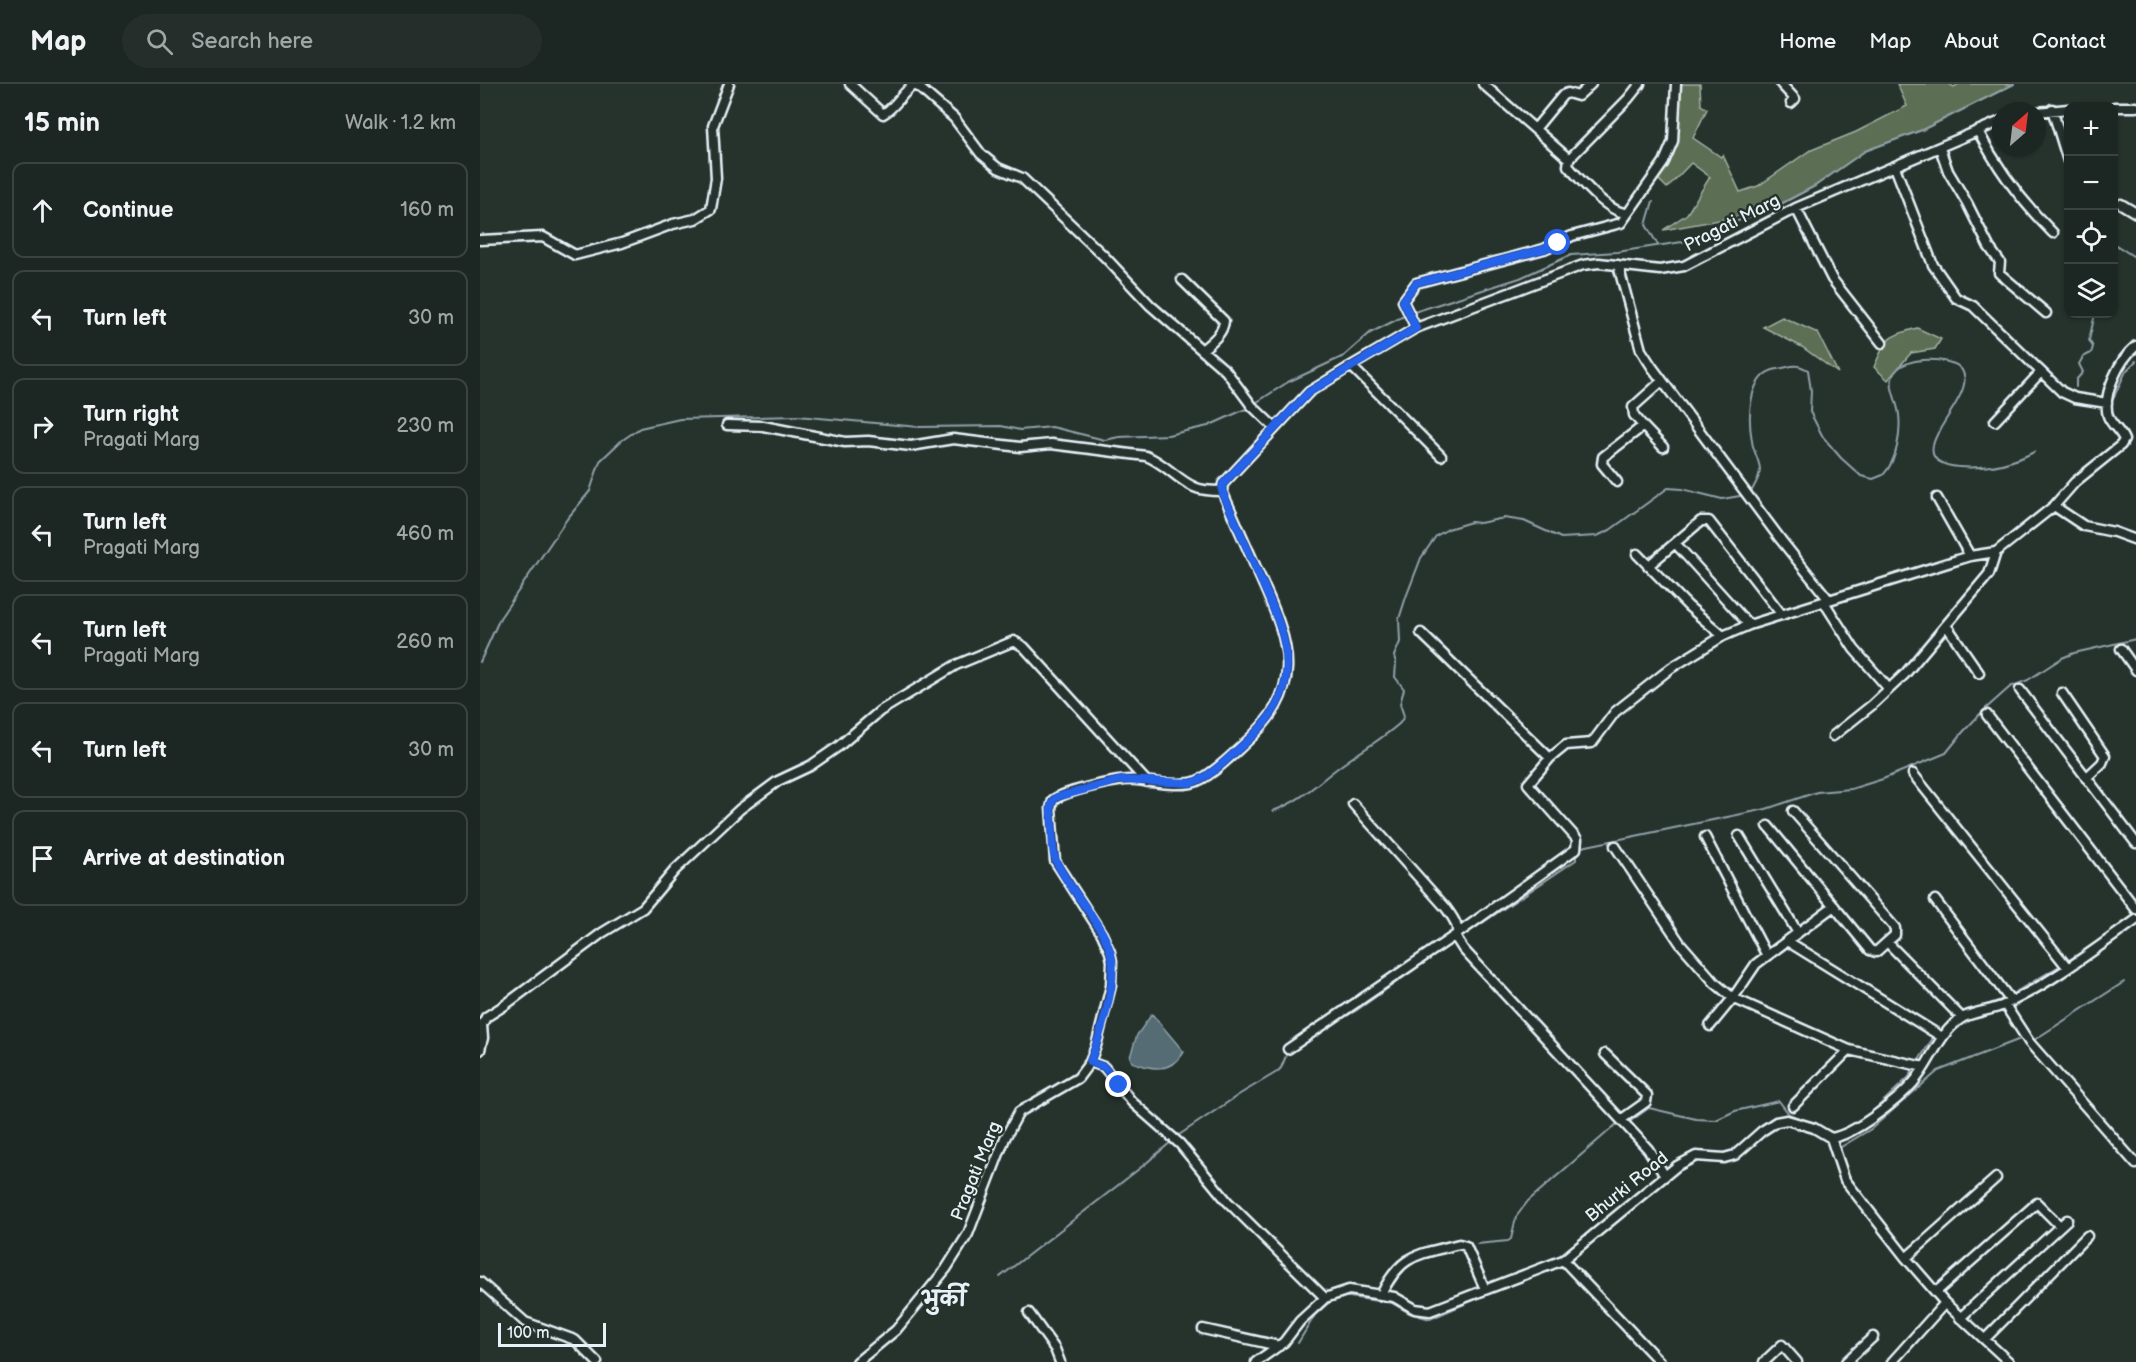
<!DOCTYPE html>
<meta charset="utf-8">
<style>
:root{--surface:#1c2622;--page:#252e2a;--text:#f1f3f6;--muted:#a0a5a5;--line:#3a4340}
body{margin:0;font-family:"Balsamiq Sans","Playpen Sans Deva",sans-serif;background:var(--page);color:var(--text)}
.controls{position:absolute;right:18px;top:18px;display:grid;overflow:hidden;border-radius:12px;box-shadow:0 2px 4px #0004}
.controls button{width:54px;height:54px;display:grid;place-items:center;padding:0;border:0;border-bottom:2px solid var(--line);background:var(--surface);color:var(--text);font:30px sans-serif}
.compass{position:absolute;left:1512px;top:18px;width:54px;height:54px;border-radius:50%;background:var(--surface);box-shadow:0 2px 4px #0004;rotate:28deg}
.scale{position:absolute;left:18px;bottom:15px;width:108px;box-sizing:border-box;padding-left:6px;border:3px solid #e8f1f8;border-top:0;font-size:16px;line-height:21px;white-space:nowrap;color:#e8f1f8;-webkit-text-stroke:4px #26332d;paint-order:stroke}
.stop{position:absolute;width:18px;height:18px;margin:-14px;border:4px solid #2563eb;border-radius:50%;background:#fff}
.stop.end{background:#2563eb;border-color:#fff;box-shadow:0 2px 6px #0008}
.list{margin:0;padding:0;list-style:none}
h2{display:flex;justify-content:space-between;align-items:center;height:78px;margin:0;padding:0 24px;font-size:26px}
h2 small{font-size:20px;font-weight:400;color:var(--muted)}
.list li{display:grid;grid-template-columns:39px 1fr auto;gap:18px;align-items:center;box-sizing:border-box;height:96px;margin:0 12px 12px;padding:0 12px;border:2px solid var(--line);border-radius:12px}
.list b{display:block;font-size:22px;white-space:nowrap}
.list p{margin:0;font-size:20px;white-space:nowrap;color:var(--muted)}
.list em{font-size:20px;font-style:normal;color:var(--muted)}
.icon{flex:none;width:33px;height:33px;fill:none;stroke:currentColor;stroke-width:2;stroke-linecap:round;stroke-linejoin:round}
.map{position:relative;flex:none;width:1656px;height:1278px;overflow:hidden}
header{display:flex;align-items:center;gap:36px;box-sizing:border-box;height:84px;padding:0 30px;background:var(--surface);border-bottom:2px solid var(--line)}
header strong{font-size:28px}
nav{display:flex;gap:33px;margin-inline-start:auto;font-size:21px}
.search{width:420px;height:54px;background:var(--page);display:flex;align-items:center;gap:15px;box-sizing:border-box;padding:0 21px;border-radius:33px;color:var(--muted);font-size:22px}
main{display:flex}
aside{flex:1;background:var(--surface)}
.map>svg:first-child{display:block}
.green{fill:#5b6e52;stroke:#a2b0a5;stroke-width:1.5}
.water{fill:#556c74;stroke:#90a1a9;stroke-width:1.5}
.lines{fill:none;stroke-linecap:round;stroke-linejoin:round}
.stream{stroke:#90a1a9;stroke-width:2}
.minor-casing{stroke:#e8f1f8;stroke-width:13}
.minor{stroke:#26332d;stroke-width:8}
.route{stroke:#2563eb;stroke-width:8}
.labels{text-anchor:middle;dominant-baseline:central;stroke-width:5;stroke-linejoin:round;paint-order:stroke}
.street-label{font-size:18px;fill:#e8f1f8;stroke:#26332d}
.quarter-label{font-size:21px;font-weight:bold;fill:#e8f1f8;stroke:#26332d}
</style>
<header>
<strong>Map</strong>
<div class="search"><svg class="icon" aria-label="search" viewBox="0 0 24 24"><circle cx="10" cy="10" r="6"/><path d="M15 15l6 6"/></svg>Search here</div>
<nav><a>Home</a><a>Map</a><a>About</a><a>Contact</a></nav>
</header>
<main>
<aside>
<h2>15 min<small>Walk · 1.2 km</small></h2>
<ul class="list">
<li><svg class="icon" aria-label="ahead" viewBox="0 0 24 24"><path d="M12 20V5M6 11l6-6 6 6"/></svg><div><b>Continue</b></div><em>160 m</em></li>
<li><svg class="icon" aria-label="left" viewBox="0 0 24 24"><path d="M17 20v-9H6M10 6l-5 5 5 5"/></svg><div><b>Turn left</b></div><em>30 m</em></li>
<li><svg class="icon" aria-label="right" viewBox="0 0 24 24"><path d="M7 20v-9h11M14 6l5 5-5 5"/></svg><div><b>Turn right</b><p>Pragati Marg</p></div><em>230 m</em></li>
<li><svg class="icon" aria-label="left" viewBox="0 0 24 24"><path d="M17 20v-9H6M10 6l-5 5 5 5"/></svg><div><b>Turn left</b><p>Pragati Marg</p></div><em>460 m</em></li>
<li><svg class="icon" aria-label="left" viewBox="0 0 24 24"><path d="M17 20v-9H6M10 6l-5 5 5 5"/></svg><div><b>Turn left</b><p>Pragati Marg</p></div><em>260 m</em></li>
<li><svg class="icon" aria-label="left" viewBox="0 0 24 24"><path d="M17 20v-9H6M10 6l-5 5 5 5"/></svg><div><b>Turn left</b></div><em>30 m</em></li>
<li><svg class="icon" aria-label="arrive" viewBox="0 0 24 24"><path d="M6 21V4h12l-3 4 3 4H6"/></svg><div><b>Arrive at destination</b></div></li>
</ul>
</aside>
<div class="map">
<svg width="1656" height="1278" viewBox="0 0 1656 1278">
<rect width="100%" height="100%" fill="#26332d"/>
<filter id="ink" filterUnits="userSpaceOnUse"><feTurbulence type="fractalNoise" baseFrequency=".0167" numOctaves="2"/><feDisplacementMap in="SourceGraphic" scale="12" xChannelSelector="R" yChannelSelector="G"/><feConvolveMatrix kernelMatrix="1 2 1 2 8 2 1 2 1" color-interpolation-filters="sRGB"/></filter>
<g filter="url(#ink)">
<path class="green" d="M1196 0H1220L1221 21 1227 25 1213 54 1241 73 1243 71 1260 108 1278 102 1329 67 1376 48 1427 22 1417 0H1469L1474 3 1479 0H1534L1442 46 1385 67 1335 102 1295 123 1245 135 1183 146 1207 130 1230 93 1211 79 1187 104 1174 91 1193 57Z
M1302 233 1338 249 1358 289 1322 263 1283 243Z
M1437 244 1461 255 1455 265 1431 269 1408 296 1394 283C1407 254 1405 253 1437 244Z"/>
<path class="water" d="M672 930 704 968C691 989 672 986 652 978L650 973 657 951Z"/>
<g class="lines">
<path class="stream" d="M1173 117 1166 141 1178 161
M1634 163 1636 161 1656 174
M931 229 1040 194 1091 171 1137 168 1202 158 1295 123 1335 102 1385 67 1442 46 1534 0
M1596 303V296L1603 288 1599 280 1603 273 1611 269 1613 263 1609 256 1615 230
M1631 319 1646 287 1656 277
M774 320 808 298 864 272 890 249 926 231
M1272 406C1276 399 1280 393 1280 385 1279 375 1273 367 1272 357 1268 335 1267 290 1297 285 1312 283 1314 278 1328 286L1331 307 1330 328 1343 353 1361 374 1381 392 1393 395 1403 391C1417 377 1421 349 1419 331 1418 322 1414 313 1412 304 1408 276 1443 274 1463 277 1472 279 1481 280 1484 291 1492 320 1413 377 1479 383 1505 385 1531 380 1554 368
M0 578 20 534 87 435 110 407 120 377 141 357 160 344 200 335 317 332 439 343 521 342 540 346 572 343 625 356 639 353 688 351 728 342 770 323
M793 727C821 717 836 700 859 683 879 668 901 656 920 639L924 632 920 620 924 605 915 593 916 579 914 572 920 558 919 535 926 513 941 474 956 452 968 445 991 438 1000 439 1024 434 1044 437 1081 454 1117 452 1130 446 1188 404 1202 405 1242 415 1260 412
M1097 764 1286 725 1337 708 1371 705 1403 695 1466 669 1483 648 1503 627 1530 603 1548 596 1582 574 1594 569 1656 555
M980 854 1096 776V769
M1589 876 1629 850
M1532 910 1581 881
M1498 924 1524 915
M848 942 877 926 971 860
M1461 946 1475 934
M1554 956 1644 898
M1437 979 1453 954
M1389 1031 1429 993 1434 984
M1148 1039 1169 1024 1216 1035 1236 1036 1255 1027 1299 1017 1309 1030 1327 1038
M1344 1045 1355 1049
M696 1053 760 1010 797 988 801 984 808 967
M1360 1069 1361 1063 1391 1045 1458 987 1543 954
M1366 1086 1382 1112
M997 1160 1028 1157 1031 1155 1036 1133 1048 1117 1138 1039
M1058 1190 1073 1186
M520 1193 664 1081 692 1057
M1463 1210 1480 1227
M862 1212 912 1219 929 1229 950 1235 1028 1201
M1487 1233 1498 1244
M818 1259 835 1231 854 1214"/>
<g class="minor-casing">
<path id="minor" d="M370 0 403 30C416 23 422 8 435 0
M435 0 474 34 501 70 518 84 542 94 625 173 670 221 746 287 772 322 795 344
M1003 0 1089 75 1148 15 1160 0
M1301 0 1315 15 1311 19
M1634 23H1656
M1572 25 1588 77
M1557 28 1588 25
M1055 45 1083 11 1088 9 1098 12 1111 0
M1498 47C1518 86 1542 118 1573 149
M1460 64 1468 87 1487 119 1509 163 1520 178 1519 189 1566 229
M1089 75 1088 82C1101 96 1128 129 1147 129
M1415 83 1453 181 1476 214 1493 222 1582 308 1595 314 1627 319
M1641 120 1656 129
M1316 124 1352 195 1402 259
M0 156 63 153 95 171 142 159 193 140 215 135 231 125 236 94 233 42 249 0
M1138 181 1161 266 1172 283 1301 456 1349 516
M702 196 744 237C743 250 731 258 722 266
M936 244 923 217 936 199 1064 165 1092 152 1141 139 1184 78 1193 57 1196 0
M871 282 961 372
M1515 337 1561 288
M247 341 283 342 365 358 388 357 431 362 473 355 540 363 571 360 666 372C685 379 696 395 714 403 722 407 733 407 742 407
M1162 341 1183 363
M1137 398 1122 380 1123 373 1163 342 1154 331 1153 323 1182 297
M1457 414 1490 472
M1574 422 1604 442 1634 448 1656 456
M1195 459 1269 541
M1516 468 1574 422 1595 398 1641 361 1644 356C1641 347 1631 341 1628 332 1622 310 1639 276 1656 262
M1157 470 1208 522 1243 552
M1168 482 1221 437H1229L1302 531
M1344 518 1374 565 1409 605
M1466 541 1499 589
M941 549 1070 674 1086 661 1112 659 1135 628 1191 584 1243 552 1269 541 1490 472 1516 468 1509 490 1425 590 1392 621 1353 652
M1641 565 1656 586
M1540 606 1656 759
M1582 609 1625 672 1622 679 1606 694
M1507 631 1656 825
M1433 690 1588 884
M873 720 966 824C973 834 980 842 976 854L983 865 1168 1065 1185 1092
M1313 727 1415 844V851L1407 858 1482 934
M1288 742 1390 866 1396 868 1407 858
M1259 752 1318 849
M1225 753 1287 872
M1135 762 1200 859 1235 899 1253 914 1369 966 1444 983
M1455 816 1531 917
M1307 857 1462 953
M1525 921 1549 958 1656 1080
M1230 942 1253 914 1276 880 1354 822
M808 965 977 850 1096 765 1097 755 1048 700 1070 674
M0 966 3 954 2 941 6 933 25 921 122 849 163 824 195 786 260 725 298 697 330 682 359 662 400 627 476 581 534 557 544 563 667 698
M1125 970 1167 1011 1166 1018 1142 1035
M610 978 624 983 652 1018 700 1060 747 1117 845 1214
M1313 1022 1369 966
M1351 1054C1374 1051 1417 1017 1433 999 1451 979 1458 949 1482 934 1495 927 1512 927 1526 920 1571 899 1615 865 1656 836
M1426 1174 1516 1094
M1083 1176 1180 1278
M0 1198 45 1238 95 1256 117 1278
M1456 1208 1557 1119 1580 1142
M901 1211C921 1169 938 1171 979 1160L986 1162 1005 1205
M549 1229 575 1265 580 1278
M1480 1234 1587 1136
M723 1245 799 1262
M1505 1255 1607 1152
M377 1278 416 1246 466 1185 488 1150 525 1054 539 1028 598 994 610 978 616 962 631 902 632 877 630 868 622 850 575 777 571 724 573 716C585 707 642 694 657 696 674 698 694 702 711 699 727 696 750 673 762 662 826 605 812 564 781 495 768 466 755 436 742 407L743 400 829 308 871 282 936 244 1103 181 1119 179 1180 186 1204 182 1316 124 1521 37
M776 1278 804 1258 820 1237 845 1214 869 1206 914 1213 935 1225 950 1227 1083 1176 1197 1082 1216 1072 1244 1074 1255 1071 1282 1047 1296 1038 1307 1036 1334 1044 1351 1054 1365 1096 1426 1174 1465 1219 1529 1278
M1284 1278 1302 1261 1317 1278
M1366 1278 1393 1253
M1412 1278 1465 1219"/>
</g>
<use href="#minor" class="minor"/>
</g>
</g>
<g class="lines" filter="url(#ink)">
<path class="route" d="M639 1001 624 983 610 978C620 952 636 902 632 875 627 843 591 809 577 779 571 768 573 751 572 738 571 729 568 719 577 713L641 696 711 699C731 693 747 675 763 661 825 606 812 564 781 496 768 466 755 437 742 407L743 400 829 308 936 244 923 217 936 199 1064 165 1078 159"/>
</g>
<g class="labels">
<g class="street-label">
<text transform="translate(1252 139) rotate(-27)">Pragati Marg</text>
<text transform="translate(496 1087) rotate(-68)">Pragati Marg</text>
<text transform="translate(1147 1103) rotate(-39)">Bhurki Road</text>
</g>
<g class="quarter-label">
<text x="464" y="1215">भुर्की</text>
</g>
</g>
</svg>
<div class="controls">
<button>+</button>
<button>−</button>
<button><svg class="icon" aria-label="locate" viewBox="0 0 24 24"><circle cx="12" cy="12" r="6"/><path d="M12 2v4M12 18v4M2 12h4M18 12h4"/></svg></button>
<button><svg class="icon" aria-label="layers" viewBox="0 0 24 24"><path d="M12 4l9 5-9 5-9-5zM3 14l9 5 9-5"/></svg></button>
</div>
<svg class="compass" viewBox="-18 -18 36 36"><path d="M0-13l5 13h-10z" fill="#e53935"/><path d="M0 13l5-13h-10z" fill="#a0a5a5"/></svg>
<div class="scale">100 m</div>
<div class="stop" style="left:1078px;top:159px"></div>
<div class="stop end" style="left:639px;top:1001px"></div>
</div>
</main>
